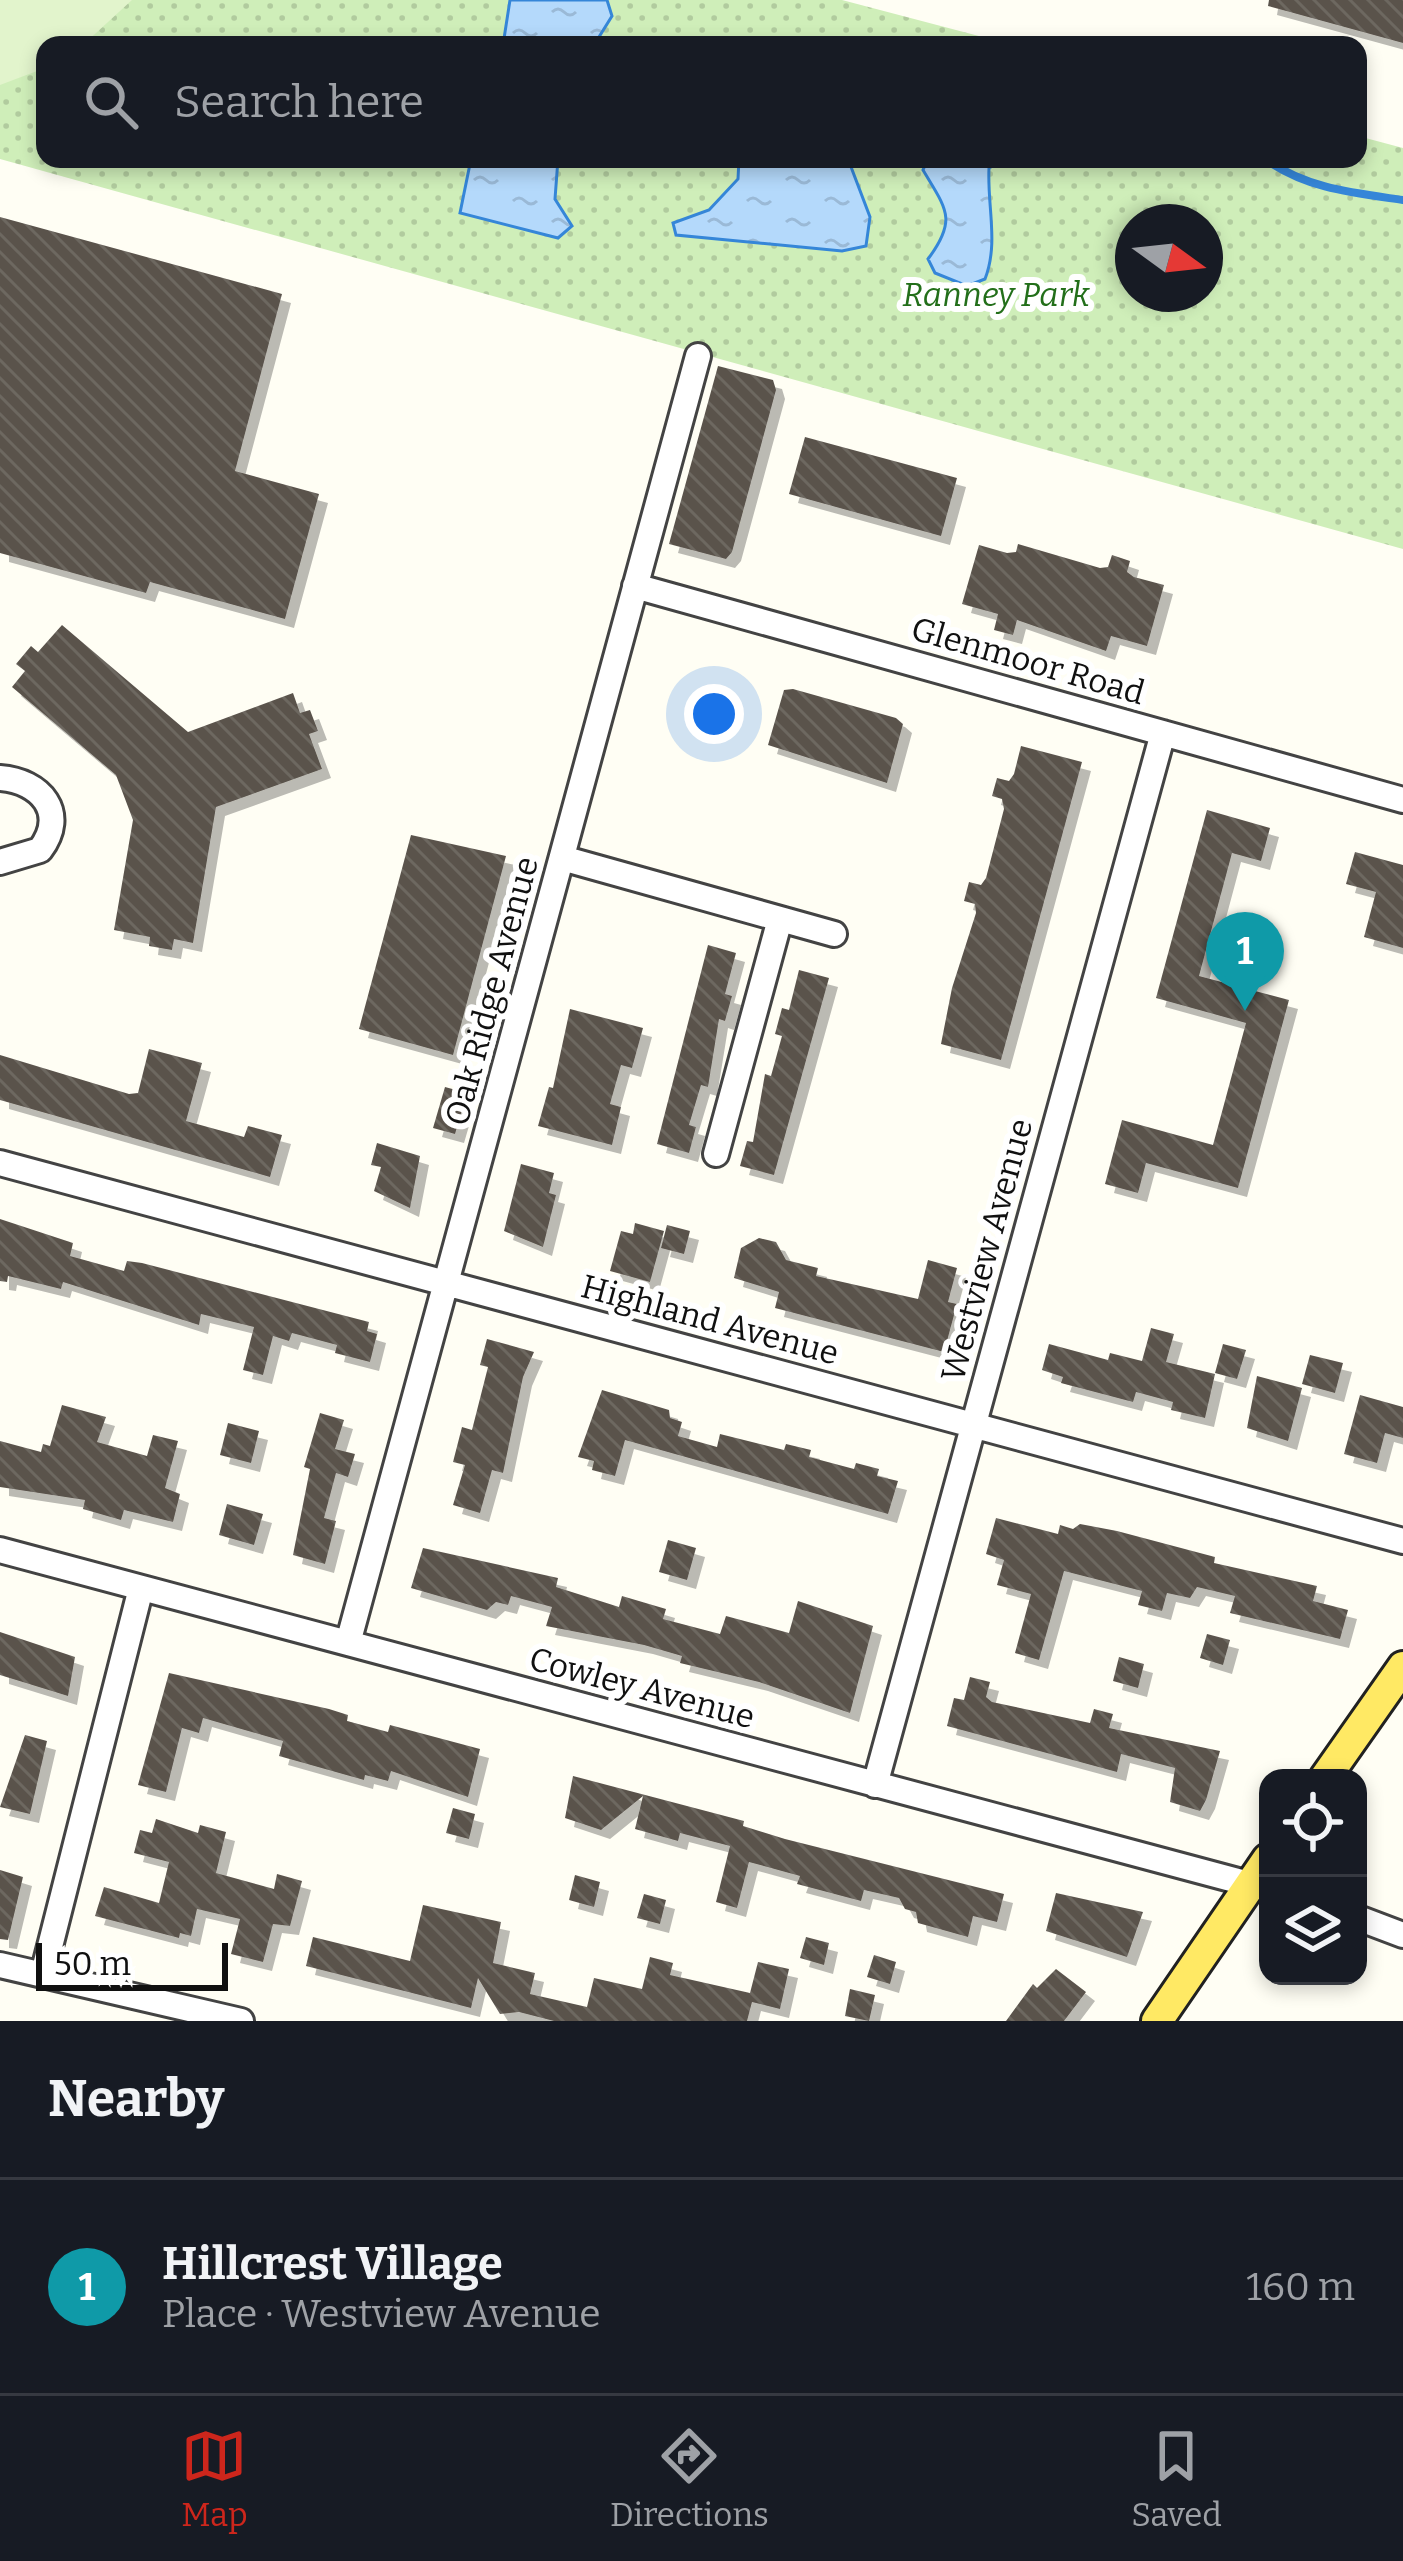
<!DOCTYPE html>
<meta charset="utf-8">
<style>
:root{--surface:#171b24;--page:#242831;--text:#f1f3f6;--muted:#9ea1a6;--line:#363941;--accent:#cd261c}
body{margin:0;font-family:Bitter,serif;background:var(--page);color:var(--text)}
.controls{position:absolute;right:36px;bottom:36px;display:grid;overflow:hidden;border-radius:24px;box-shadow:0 6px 18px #0003}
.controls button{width:108px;height:108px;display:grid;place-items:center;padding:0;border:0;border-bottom:3px solid var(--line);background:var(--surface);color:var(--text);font:60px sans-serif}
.compass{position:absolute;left:1115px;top:204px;width:108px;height:108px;border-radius:50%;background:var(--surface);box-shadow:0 6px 18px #0003;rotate:105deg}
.scale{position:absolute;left:36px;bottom:30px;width:192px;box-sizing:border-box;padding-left:12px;border:6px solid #101010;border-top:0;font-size:33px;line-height:42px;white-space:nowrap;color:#101010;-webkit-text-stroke:9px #fff;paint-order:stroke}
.you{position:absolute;left:714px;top:714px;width:42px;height:42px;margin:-30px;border:9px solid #fff;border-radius:50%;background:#1a73e8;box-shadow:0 0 0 18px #1a73e833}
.badge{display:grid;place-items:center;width:78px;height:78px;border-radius:50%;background:var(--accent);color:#fff;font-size:39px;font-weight:700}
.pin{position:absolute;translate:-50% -99px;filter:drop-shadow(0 3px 6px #0008)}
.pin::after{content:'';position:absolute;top:63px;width:42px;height:36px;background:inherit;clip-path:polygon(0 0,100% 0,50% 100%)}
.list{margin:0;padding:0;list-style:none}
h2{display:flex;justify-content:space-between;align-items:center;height:156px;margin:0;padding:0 48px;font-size:51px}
h2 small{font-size:39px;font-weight:400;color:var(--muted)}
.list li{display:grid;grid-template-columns:78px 1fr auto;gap:36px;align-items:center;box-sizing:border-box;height:216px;padding:0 48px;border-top:3px solid var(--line)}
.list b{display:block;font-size:45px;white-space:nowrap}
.list p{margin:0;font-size:39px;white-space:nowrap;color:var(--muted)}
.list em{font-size:39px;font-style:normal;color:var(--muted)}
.icon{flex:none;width:66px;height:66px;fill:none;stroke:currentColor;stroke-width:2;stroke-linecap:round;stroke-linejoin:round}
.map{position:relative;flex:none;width:1403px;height:2021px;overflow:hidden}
.search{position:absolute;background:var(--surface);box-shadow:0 6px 18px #0003;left:36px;right:36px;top:36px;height:132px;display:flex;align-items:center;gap:30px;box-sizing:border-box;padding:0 42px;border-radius:24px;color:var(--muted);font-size:45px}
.sheet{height:372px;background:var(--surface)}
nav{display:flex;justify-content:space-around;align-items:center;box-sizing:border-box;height:168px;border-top:3px solid var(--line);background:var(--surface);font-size:33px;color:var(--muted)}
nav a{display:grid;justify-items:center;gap:6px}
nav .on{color:var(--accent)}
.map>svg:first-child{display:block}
.green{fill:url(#green-dots);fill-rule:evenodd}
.pitch{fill:#e2f4cc}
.water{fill:url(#water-ripples);stroke:#3586d8;stroke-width:3}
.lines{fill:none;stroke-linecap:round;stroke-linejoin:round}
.stream{stroke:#3586d8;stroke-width:8}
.building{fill:url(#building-back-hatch);filter:url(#shadow)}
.minor-casing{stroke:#434343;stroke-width:30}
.major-casing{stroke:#212121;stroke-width:36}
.minor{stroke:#fff;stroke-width:24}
.major{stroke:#ffe964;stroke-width:30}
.labels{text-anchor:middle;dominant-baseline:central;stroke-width:12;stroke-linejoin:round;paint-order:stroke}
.park-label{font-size:33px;font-style:italic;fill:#236f1a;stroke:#fff}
.street-label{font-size:33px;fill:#101010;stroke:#fff}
</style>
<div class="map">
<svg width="1403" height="2021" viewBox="0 0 1403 2021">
<defs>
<pattern id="green-dots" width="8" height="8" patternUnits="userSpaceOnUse" patternTransform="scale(3)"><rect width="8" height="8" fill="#cfeeb9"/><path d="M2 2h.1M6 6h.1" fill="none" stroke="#b1cb9e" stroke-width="1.8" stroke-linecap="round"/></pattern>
<pattern id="water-ripples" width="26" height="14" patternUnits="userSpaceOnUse" patternTransform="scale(3)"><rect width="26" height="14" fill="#b4d9fb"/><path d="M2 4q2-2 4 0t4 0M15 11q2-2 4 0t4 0" fill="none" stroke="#9ab9d6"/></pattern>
<pattern id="building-back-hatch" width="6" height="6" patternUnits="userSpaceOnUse" patternTransform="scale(3)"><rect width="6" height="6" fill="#5a534c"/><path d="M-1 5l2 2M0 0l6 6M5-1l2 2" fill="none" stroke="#6d6761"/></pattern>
<filter id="shadow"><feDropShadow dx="9" dy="9" stdDeviation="0" flood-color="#0004"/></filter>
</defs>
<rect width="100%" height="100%" fill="#fffef4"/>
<path class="green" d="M0 0H842L1013 45H45V159H1358V136L1403 148V549L0 159ZM1133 222H1205V294H1133Z"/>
<path class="pitch" d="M0 0H132L83 45H45V68L0 85Z"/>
<path class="water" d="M510 0H607L612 16 594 45H503Z
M471 159H558L555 199 572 226 558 238 460 213Z
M739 159H848L870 217 866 246 842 251 676 235 673 223 709 210 738 179Z
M928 159H1006L989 168C987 206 999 243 985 279L967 286 935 273 928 259C958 219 946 209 923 170Z"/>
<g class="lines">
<path class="stream" d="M1265 159C1307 189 1354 193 1403 200"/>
</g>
<path class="building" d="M1269 0H1403V43L1268 6Z
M0 217 282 294 235 471 319 494 285 619 150 582 146 593 0 553Z
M718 366 773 380 776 390 732 552 726 559 669 544Z
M805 437 957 478 941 536 789 494Z
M1018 544 1100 568 1108 567 1112 555 1130 561 1127 572 1134 577 1164 585 1147 646 1111 636 1106 651 1017 620 1013 635 994 630 998 614 962 604 979 545 1007 553 1016 552Z
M62 625 188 732 293 693 300 713 310 710 318 731 309 734 322 769 216 807 193 943 174 939 172 950 149 946 150 937 114 930 133 820 116 775 12 687 25 671 16 664 31 646 38 652Z
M793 689 896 718 903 724 887 783 768 745 784 690Z
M1021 746 1082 762 1001 1060 941 1044 952 988 976 913 975 904 964 901 969 882 981 885 986 878 1004 809 1002 799 992 796 997 778 1009 781 1014 774Z
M1207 810 1270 828 1261 861 1232 853 1199 976 1289 1000 1238 1188 1146 1163 1138 1193 1105 1184 1122 1120 1213 1145 1246 1023 1156 998Z
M411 835 506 856 453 1055 359 1029Z
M1355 852 1403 865V948L1364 937 1376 892 1346 884Z
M708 945 736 953 725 994 732 996 725 1021 719 1019 708 1087 701 1085 689 1125 696 1127 689 1153 657 1144Z
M799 970 829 978 774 1175 740 1166 747 1141 753 1142 765 1074 771 1076 782 1036 775 1034 782 1008 789 1010Z
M570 1009 643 1028 632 1068 621 1065 610 1104 621 1107 612 1145 538 1126 549 1087 553 1088Z
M149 1049 202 1063 186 1121 244 1137 248 1126 282 1135 270 1177 0 1100V1055L129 1094 138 1093Z
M445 1087 467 1093 455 1134 433 1128Z
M377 1143 420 1156 410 1208 374 1191 381 1167 371 1165Z
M521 1164 554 1173 549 1193 556 1195 543 1247 504 1231Z
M0 1219 73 1243 70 1256 124 1271 127 1261 142 1263 369 1322 367 1331 377 1334 370 1362 335 1353 337 1345 292 1333 289 1341 273 1336 263 1375 243 1370 254 1327 201 1314 199 1325 63 1282 61 1289 8 1276 7 1282 0 1281Z
M635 1223 664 1231 650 1282 610 1271 621 1231 633 1234Z
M667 1225 690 1231 684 1254 661 1248Z
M759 1238 776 1242 786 1260 818 1268 816 1276 918 1299 928 1260 957 1268 948 1302 957 1304 944 1352 775 1308 779 1292 734 1278 741 1248Z
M1151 1328 1174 1334 1166 1362 1215 1374 1205 1418 1171 1410 1173 1402 1136 1392 1133 1402 1061 1383 1063 1377 1042 1370 1049 1344 1108 1360 1110 1353 1142 1361Z
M487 1339 534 1352 523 1377 503 1473 492 1470 480 1513 453 1505 465 1465 453 1462 462 1427 472 1430 488 1367 480 1365Z
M1223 1344 1246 1350 1237 1379 1215 1373Z
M1310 1355 1343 1363 1335 1393 1302 1384Z
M1257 1376 1302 1388 1288 1441 1247 1428Z
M602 1390 669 1410 670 1418 682 1422 678 1436 717 1447 720 1434 784 1450 786 1444 811 1450 809 1457 854 1469 856 1463 879 1469 877 1476 898 1481 888 1514 625 1440 615 1476 592 1470 594 1461 578 1457Z
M1360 1395 1403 1407V1438L1385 1433 1377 1463 1344 1454Z
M62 1405 106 1417 97 1442 147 1456 153 1435 178 1441 165 1488 180 1494 173 1522 124 1510 121 1520 83 1509 85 1500 0 1487V1441L41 1452 43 1444 50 1446Z
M320 1413 344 1420 335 1449 355 1454 348 1477 336 1473 324 1518 336 1521 325 1564 293 1555 310 1469 304 1467Z
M228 1423 259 1431 251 1463 220 1455Z
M227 1504 263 1514 254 1545 219 1535Z
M996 1518 1058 1534 1060 1525 1073 1529 1080 1524 1117 1531 1215 1557 1214 1563 1317 1586 1313 1601 1348 1610 1340 1639 1230 1613 1235 1596 1197 1587 1190 1598 1167 1593 1162 1611 1138 1605 1142 1591 1064 1571 1039 1660 1015 1653 1031 1594 997 1585 1004 1560 986 1554Z
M668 1540 696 1548 687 1580 659 1572Z
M423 1548 558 1578 556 1587 619 1607 622 1596 666 1609 663 1619 720 1634 726 1616 789 1633 798 1601 873 1626 850 1713 759 1682 680 1663 682 1656 644 1645 546 1626 552 1607 511 1596 508 1605 496 1602 487 1610 411 1588Z
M0 1632 75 1657 68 1696 0 1675Z
M1207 1634 1230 1640 1223 1665 1200 1658Z
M1119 1657 1144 1664 1138 1688 1113 1681Z
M169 1673 329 1709 348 1715 347 1721 388 1732 390 1725 480 1749 468 1797 391 1771 388 1781 365 1775 364 1780 279 1756 283 1741 203 1718 199 1733 182 1728 166 1792 138 1785Z
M970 1677 990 1682 986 1697 992 1702 1090 1723 1094 1709 1113 1714 1109 1728 1220 1751 1206 1800 1200 1811 1170 1802 1175 1768 1121 1754 1117 1772 947 1726 954 1698 964 1700Z
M25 1735 47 1741 30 1814 0 1807Z
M573 1776 744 1821 743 1826 785 1839 1004 1894 997 1922 973 1916 968 1937 918 1923 916 1912 905 1909 899 1898 864 1890 861 1901 797 1884 800 1876 749 1862 737 1908 716 1902 730 1846 680 1833 678 1841 635 1829 643 1796 601 1830 565 1818Z
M453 1808 475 1814 469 1839 446 1833Z
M156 1819 198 1833 200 1825 226 1832 216 1873 274 1889 277 1874 302 1881 290 1926 273 1924 263 1962 231 1954 240 1919 197 1909 191 1936 180 1933 179 1938 95 1916 104 1887 159 1903 169 1862 134 1853 140 1830 152 1833Z
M0 1870 23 1877 8 1940 0 1939Z
M575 1875 600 1882 594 1907 569 1900Z
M1056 1893 1143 1912 1127 1957 1046 1931Z
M644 1894 666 1900 660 1924 637 1918Z
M423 1905 501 1922 493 1963 535 1973 530 1994 587 2007 594 1978 642 1989 650 1957 673 1963 670 1975 750 1993 758 1962 789 1969 780 2009 752 2002 747 2021H554L519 2012 500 2014 478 1978 471 2008 306 1966 313 1937 410 1961Z
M806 1937 829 1943 824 1965 800 1958Z
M874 1955 896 1962 890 1984 867 1977Z
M1056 1969 1086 1992 1064 2021H1006L1033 1984 1037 1988Z
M850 1989 875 1995 869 2021 845 2016Z"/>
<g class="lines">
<g class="minor-casing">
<path id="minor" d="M635 586 1403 800
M0 778C41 781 68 813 40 850L0 862
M562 858 834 934
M716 1154 780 919
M0 1163 1403 1541
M0 1550 1268 1889
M348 1643 698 356
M875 1785 1163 733
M1358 1918 1403 1935
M0 1965 241 2021
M43 1974 141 1588"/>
</g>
<g class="major-casing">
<path id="major" d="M1325 1778 1403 1667
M1157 2021 1268 1859"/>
</g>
<use href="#minor" class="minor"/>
<use href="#major" class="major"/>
</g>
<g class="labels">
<g class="park-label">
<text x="996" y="295">Ranney Park</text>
</g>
<g class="street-label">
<text transform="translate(1028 661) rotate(16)">Glenmoor Road</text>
<text transform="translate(492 991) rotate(-75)">Oak Ridge Avenue</text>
<text transform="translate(987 1250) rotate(-75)">Westview Avenue</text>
<text transform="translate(710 1320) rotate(15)">Highland Avenue</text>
<text transform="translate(642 1688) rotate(15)">Cowley Avenue</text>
</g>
</g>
</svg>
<div class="controls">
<button><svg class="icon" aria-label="locate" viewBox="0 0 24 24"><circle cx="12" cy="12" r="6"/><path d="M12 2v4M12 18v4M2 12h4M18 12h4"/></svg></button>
<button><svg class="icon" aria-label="layers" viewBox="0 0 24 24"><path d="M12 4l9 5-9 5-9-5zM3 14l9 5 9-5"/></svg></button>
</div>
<svg class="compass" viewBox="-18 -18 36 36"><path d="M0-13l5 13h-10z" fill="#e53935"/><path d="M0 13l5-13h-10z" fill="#9ea1a6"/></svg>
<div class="scale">50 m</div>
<div class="you"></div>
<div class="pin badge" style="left:1245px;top:1011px;background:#0f9aa8">1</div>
<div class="search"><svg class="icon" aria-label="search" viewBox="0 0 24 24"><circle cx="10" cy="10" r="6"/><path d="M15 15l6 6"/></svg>Search here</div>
</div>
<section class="sheet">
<h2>Nearby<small></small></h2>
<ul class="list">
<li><span class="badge" style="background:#0f9aa8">1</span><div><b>Hillcrest Village</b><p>Place · Westview Avenue</p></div><em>160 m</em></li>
</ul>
</section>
<nav>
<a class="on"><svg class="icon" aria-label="map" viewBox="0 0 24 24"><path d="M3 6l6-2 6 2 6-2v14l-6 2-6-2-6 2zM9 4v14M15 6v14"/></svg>Map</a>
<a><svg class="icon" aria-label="directions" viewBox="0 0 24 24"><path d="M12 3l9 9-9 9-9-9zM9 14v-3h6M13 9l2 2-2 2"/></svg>Directions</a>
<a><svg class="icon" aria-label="saved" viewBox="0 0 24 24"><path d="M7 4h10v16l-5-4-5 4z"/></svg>Saved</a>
</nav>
